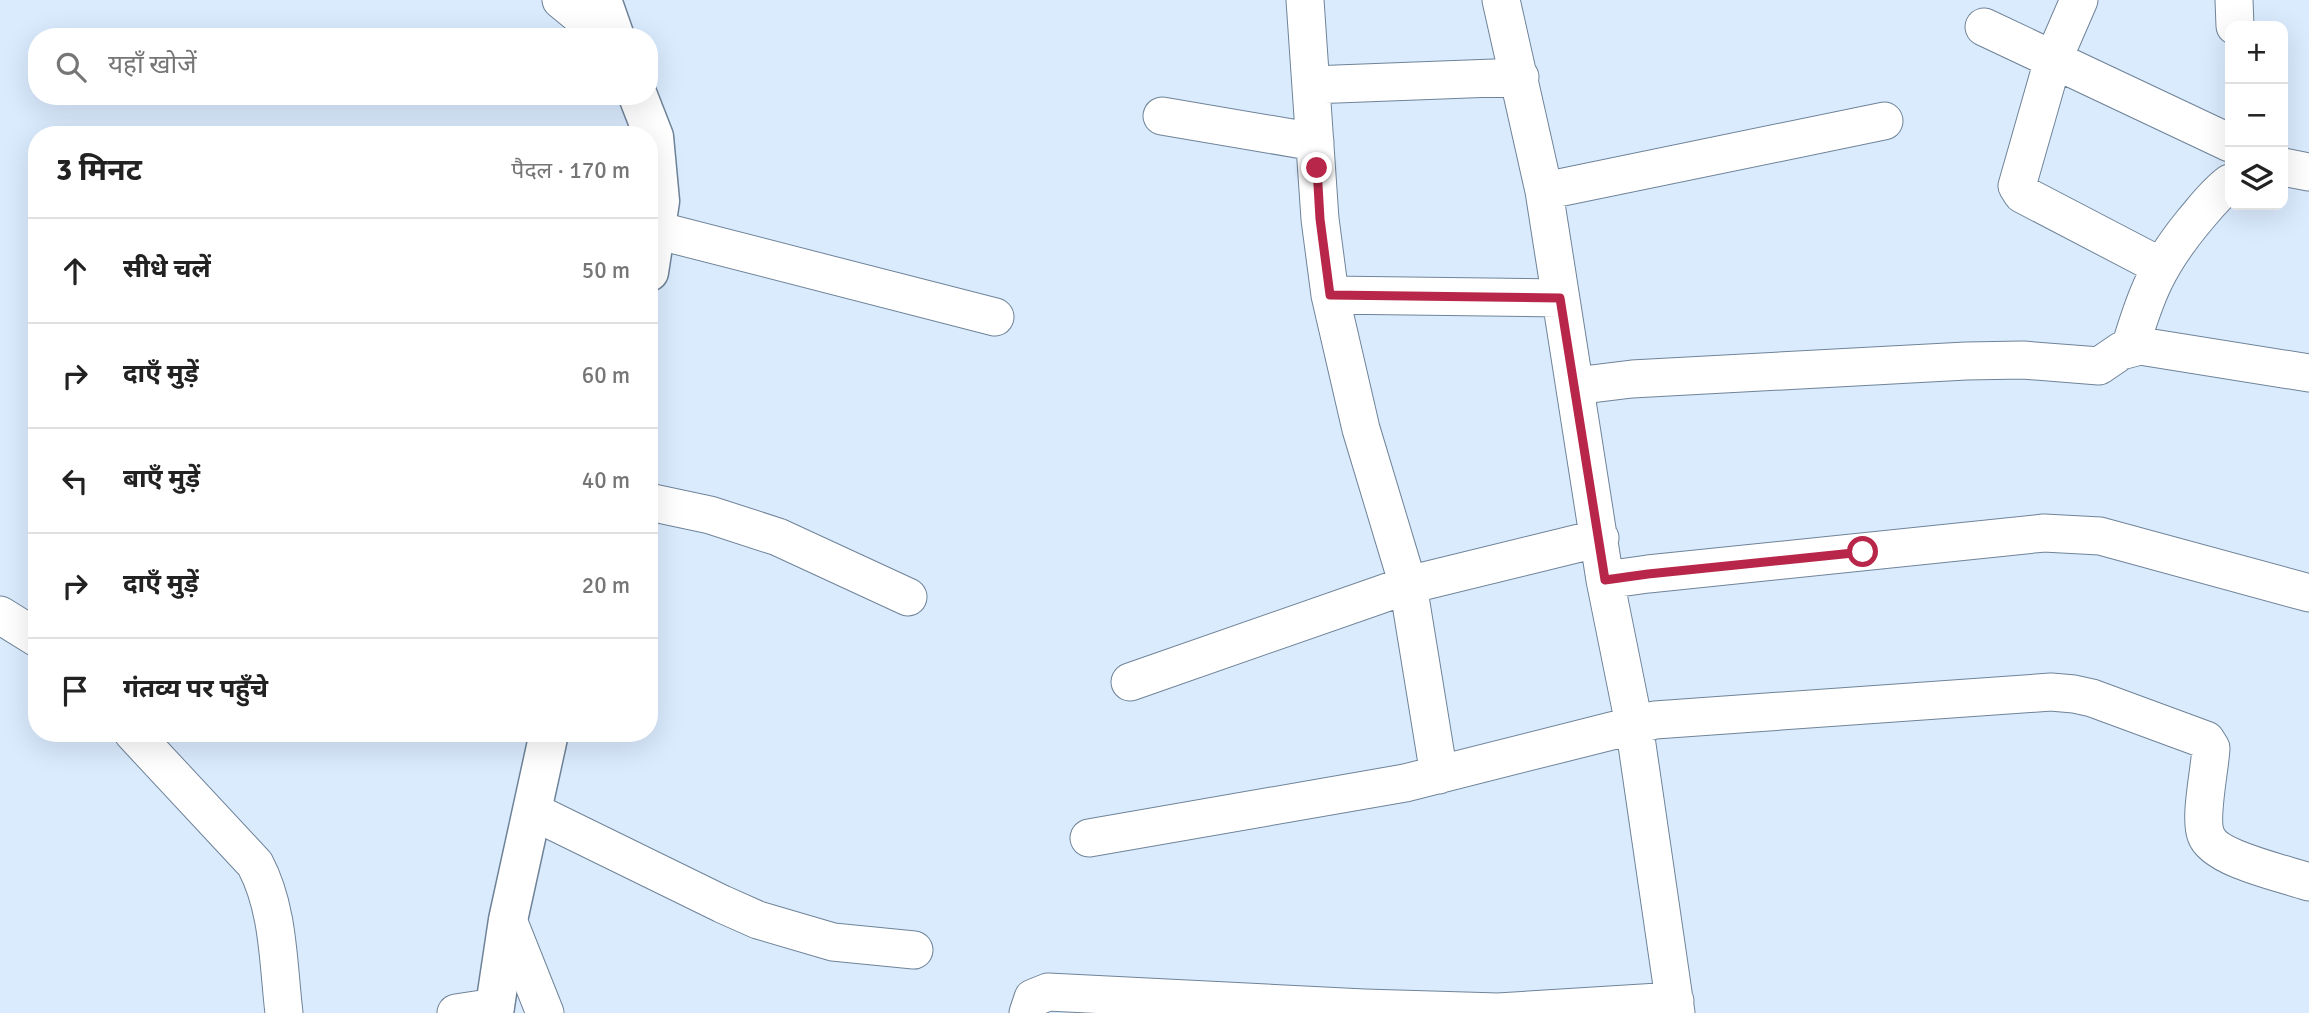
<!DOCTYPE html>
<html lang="hi">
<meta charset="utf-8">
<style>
:root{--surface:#fff;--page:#f2f2f2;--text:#222;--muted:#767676;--line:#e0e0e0}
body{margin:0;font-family:Signika,"Noto Sans Devanagari",sans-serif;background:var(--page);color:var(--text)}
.controls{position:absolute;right:21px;top:21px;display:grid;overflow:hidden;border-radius:14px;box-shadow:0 7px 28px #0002}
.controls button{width:63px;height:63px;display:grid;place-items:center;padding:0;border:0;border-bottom:2px solid var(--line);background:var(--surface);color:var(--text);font:35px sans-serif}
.stop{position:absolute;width:21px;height:21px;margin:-16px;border:5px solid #b82749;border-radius:50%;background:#fff}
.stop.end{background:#b82749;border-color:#fff;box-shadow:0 2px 7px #0008}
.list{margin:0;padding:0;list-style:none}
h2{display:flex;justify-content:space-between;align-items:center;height:91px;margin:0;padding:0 28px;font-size:30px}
h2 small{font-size:23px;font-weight:400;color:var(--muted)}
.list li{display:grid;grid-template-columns:46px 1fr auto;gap:21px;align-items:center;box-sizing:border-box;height:105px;padding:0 28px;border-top:2px solid var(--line)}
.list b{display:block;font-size:26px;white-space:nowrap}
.list em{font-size:23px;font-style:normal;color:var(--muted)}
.icon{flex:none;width:38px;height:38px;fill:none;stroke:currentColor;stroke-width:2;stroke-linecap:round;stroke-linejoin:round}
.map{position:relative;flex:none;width:2309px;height:1013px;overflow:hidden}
.search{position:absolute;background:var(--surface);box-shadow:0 7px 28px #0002;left:28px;top:28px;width:630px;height:77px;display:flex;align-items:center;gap:18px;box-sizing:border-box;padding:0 24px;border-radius:28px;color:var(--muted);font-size:26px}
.panel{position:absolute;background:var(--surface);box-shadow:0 7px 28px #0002;left:28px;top:126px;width:630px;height:616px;border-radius:28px}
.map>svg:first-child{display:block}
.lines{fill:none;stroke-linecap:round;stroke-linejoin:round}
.minor-casing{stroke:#6f8398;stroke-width:39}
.major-casing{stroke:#6f8398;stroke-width:41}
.minor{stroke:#fff;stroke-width:37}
.major{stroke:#fff;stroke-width:38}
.route{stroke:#b82749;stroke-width:9}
</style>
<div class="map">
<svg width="2309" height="1013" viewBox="0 0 2309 1013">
<rect width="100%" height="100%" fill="#daebfe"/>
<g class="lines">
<g class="minor-casing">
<path id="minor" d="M561 0 606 37
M1305 0 1320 219 1330 295 1361 429 1408 585 1439 775
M1501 0 1544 191 1605 580 1634 724 1676 1013
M2079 0 2053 60 2017 186 2022 194 2160 266
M2234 0 2235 26
M1984 27 2230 143
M1311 85 1520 77
M1162 116 1315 142
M2283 167 2309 172
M1544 191 1884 121
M656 230 995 317
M1330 295 1560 298
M2130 348C2146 294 2157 266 2193 222 2205 208 2215 194 2230 183
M1575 386 1632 379 1966 361 2023 360 2099 366 2121 351 2140 346 2309 373
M649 502 710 515 778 537 908 597
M1605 580 1648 574 2044 533 2100 536 2309 593
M0 615 37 638
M1130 682 1408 585 1600 538
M133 733 255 864C279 909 278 963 284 1013
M532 811 722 904 758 920 833 942 914 950
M1089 838 1405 783 1655 720 2051 692 2074 694 2092 698 2206 740 2211 748C2210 769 2199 818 2206 835 2214 859 2286 874 2309 882
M508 920 545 1013
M456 1013 495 1007
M1028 1013 1033 998 1048 992 1364 1008 1498 1012 1675 1001"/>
</g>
<g class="major-casing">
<path id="major" d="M602 0 615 37
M638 96 654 137 660 201 649 272
M494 1013 508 920 549 733"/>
</g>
<use href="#minor" class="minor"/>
<use href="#major" class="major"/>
</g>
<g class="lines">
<path class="route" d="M1317 168 1320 219 1330 295 1560 298 1605 580 1648 574 1863 552"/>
</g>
</svg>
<div class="controls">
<button>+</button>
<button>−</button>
<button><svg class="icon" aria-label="layers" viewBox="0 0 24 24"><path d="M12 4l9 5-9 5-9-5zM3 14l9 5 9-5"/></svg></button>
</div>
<div class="stop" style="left:1863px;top:552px"></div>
<div class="stop end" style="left:1317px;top:168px"></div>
<div class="search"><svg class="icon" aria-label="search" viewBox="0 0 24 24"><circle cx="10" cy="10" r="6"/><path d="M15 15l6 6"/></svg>यहाँ खोजें</div>
<section class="panel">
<h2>3 मिनट<small>पैदल · 170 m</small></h2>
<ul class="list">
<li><svg class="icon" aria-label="ahead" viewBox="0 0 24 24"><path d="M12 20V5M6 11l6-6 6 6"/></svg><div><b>सीधे चलें</b></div><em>50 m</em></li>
<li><svg class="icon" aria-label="right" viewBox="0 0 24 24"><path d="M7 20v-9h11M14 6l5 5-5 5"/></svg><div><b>दाएँ मुड़ें</b></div><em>60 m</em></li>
<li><svg class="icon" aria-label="left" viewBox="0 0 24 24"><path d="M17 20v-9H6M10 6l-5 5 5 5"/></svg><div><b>बाएँ मुड़ें</b></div><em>40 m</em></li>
<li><svg class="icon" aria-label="right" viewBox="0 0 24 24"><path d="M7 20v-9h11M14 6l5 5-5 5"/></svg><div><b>दाएँ मुड़ें</b></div><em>20 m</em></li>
<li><svg class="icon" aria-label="arrive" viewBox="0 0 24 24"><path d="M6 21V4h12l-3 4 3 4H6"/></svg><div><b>गंतव्य पर पहुँचे</b></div></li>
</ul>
</section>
</div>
